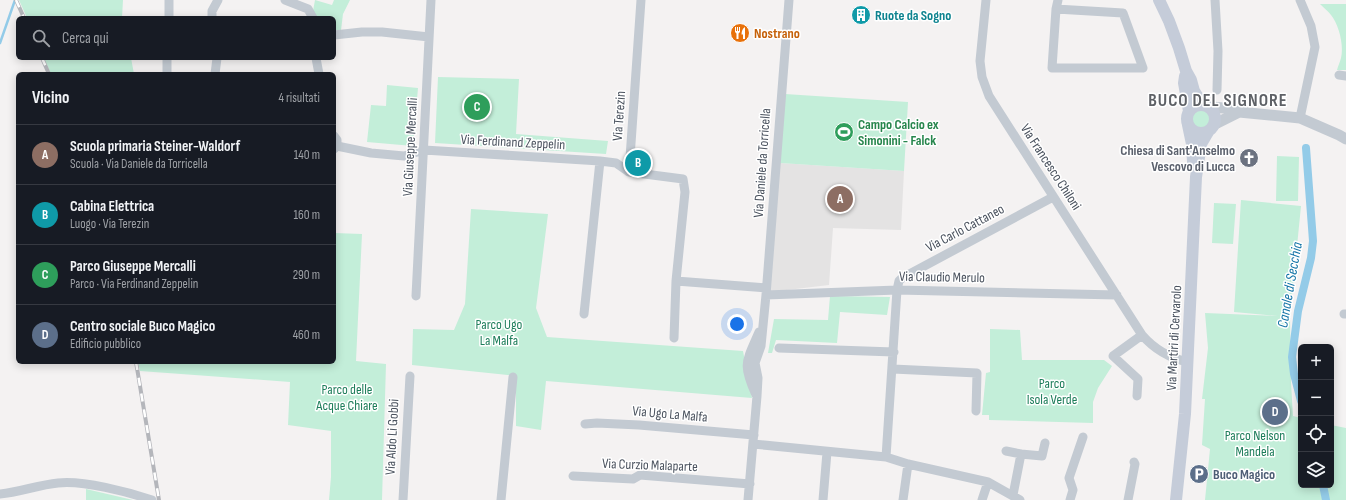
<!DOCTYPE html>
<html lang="it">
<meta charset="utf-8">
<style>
:root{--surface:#171b24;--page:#20242c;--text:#f1f3f6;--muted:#9ea1a6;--line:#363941;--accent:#94afea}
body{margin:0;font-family:"Sofia Sans Condensed",sans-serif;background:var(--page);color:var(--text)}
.controls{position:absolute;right:12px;bottom:12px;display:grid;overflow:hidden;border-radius:6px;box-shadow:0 2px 10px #0003}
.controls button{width:36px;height:36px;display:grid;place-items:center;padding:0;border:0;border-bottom:1px solid var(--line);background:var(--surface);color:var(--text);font:20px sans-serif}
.you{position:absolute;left:737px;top:324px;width:14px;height:14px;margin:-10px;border:3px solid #fff;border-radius:50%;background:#1a73e8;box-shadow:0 0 0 6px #1a73e833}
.badge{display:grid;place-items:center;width:26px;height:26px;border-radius:50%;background:var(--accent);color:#fff;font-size:13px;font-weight:700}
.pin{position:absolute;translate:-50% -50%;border:2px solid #fff;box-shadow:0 1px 4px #0006}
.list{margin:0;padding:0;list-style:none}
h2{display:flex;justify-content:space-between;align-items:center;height:52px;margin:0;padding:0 16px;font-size:17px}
h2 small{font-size:13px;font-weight:400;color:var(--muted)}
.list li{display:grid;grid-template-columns:26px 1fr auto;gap:12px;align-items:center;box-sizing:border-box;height:60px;padding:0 16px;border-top:1px solid var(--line)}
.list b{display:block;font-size:15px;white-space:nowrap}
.list p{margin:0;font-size:13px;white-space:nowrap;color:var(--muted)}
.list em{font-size:13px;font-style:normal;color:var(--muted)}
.icon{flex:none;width:22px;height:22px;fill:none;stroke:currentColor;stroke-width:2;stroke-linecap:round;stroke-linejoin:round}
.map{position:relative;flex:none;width:1346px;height:500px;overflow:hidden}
.search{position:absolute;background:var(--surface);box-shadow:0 2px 10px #0003;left:16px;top:16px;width:320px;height:44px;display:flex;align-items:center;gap:10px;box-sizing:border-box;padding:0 14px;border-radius:6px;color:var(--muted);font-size:15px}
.panel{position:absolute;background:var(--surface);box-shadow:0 2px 10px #0003;left:16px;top:72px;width:320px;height:292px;border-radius:6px}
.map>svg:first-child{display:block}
.education{fill:#e4e3e3}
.green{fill:#c3eed9}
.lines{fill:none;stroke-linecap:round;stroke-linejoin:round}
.stream{stroke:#93cbe8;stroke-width:2.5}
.canal{stroke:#93cbe8;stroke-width:8}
.minor{stroke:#c3cad2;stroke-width:9}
.tertiary{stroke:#c3cad2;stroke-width:11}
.secondary{stroke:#c5ccd9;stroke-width:12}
.rail-casing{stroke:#b4b6bb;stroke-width:4}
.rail{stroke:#fff;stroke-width:2.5;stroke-dasharray:8;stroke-linecap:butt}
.labels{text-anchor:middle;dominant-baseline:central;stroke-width:3;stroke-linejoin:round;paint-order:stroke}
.culture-label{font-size:14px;font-weight:bold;fill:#0d838f;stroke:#fff;text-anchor:start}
.food-label{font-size:14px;font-weight:bold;fill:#c56008;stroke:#fff;text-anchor:start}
.street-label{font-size:14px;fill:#4a525e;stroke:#fff}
.leisure-label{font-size:14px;font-weight:bold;fill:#27864d;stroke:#fff;text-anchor:start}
.worship-label{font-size:14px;font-weight:bold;fill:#5b616d;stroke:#fff;text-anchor:end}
.park-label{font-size:14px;fill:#1d7d5a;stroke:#fff}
.service-label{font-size:14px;font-weight:bold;fill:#4e5e75;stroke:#fff;text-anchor:start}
.water-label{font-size:15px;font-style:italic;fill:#1475a7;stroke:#fff}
.district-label{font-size:18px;font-weight:bold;letter-spacing:1px;fill:#5e6166;stroke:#fff}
</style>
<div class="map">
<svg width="1346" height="500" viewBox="0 0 1346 500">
<rect width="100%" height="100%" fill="#f4f2f2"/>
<path class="education" d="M780 163 904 171 901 230 833 228 829 285 770 292Z"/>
<path class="green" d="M19 0H123L122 18H27Z
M315 0 332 5 334 0H350L343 14 341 30H334V18H316L313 11Z
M1320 4H1346V70H1337C1338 66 1340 62 1341 58 1344 45 1339 25 1331 15 1328 11 1323 7 1320 4Z
M44 58H131L134 74H51Z
M438 77 519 79 516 134 608 141 606 154 435 143Z
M387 85 418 88 413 146 367 142 371 105 386 106Z
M785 94 908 102 904 171 780 163Z
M1191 119a10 10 0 1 1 20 0a10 10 0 1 1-20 0Z
M1277 156 1299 157 1298 201H1276Z
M1241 200 1301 206 1290 317 1291 383 1293 416 1301 418V485H1331V425L1346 428V500H1205L1210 449 1202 445 1205 399H1202L1208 348 1205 313 1278 316 1234 312Z
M1214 203 1236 204 1233 244 1212 243Z
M471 209 548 214 536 308 547 337 743 351 752 398 546 381 541 430 516 426V376L412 365 413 329 454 330 465 304Z
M334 233 362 234 356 361 386 364 382 500H329L331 477V431L288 425 290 382 140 371 138 362H334Z
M830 296 890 297 887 315 840 312 837 343 776 340 772 353H768L774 319 828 320Z
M990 329 1020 330 1022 360H1104L1112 366 1098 388 1093 402V423L989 420V415H982L986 373 990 372Z
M86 489 133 500H86Z"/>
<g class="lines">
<path class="stream" d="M0 43 15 0"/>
<path class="canal" d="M1301 401 1294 374 1292 357 1298 311 1311 258 1313 241 1306 148
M1323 485 1326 500"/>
<path class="minor" d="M285 0 308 9 313 18
M641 0 629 172 683 179 685 192 676 281 766 288
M986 0 980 61 982 77 989 96 1142 335C1155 350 1169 358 1188 362
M1215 0 1218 51 1217 90
M1056 9 1123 13 1143 68H1052L1056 9 1058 0
M169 18V0
M212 18V11L218 0
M334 35 362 32H382L429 37
M316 58 319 74
M167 74V58
M215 74 217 58
M1339 75 1346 76
M1300 118 1315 47 1311 26 1300 0
M334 136 337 140V146L334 149
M337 146 371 153 404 156 424 150 600 161 616 163 629 172
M766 295 897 290 1117 295
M416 296 431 0
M584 314 600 161
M1344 314H1346
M674 338 676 281
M779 348 894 352
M893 369 977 373 976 411
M756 395C742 364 746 362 759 332
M1137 396 1138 379 1113 356 1142 335
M585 424 597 423 639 425 754 435
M753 444 886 457 908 464 988 482 1020 500
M1006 451 1021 454
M886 457 897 290 899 281 902 278 1053 197
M573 476 633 479 640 475 750 484
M0 494C20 492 38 485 58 483 83 480 128 492 152 500
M1013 495 1021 454 1042 456 1045 443
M403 500 410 376
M501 500 513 377
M748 500 757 396 758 378 755 363 761 346 766 295 789 0
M823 500 827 452
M903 500 908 464
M982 500 988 482
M1070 500 1073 490 1069 478 1083 437
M1128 500 1135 464 1134 462"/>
<path class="tertiary" d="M1210 107 1224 108 1239 112 1300 118 1339 135 1346 139
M1215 124 1239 112"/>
<path class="secondary" d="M1159 0 1169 21 1179 48 1186 71 1191 80 1194 91 1199 99 1206 105
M1185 76 1184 83 1189 111
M1187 119a14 14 0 1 1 28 0a14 14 0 1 1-28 0Z
M1188 125 1192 144 1193 162
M1176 500 1185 414 1196 177 1201 144 1208 132"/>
<g class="rail-casing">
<path id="rail" d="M16 0 24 18
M42 58 49 74
M136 362 159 500"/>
</g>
<use href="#rail" class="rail"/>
</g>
<defs>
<g id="building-disc" transform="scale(1)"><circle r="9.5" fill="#0f9aa8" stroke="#fff"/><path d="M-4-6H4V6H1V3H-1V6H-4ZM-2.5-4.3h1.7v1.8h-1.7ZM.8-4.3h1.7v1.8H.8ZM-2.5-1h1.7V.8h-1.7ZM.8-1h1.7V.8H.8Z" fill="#fff"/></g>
<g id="restaurant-disc" transform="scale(1)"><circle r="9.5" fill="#e8710a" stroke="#fff"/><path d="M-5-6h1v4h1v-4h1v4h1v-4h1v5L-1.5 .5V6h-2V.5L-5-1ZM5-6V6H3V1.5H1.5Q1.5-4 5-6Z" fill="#fff"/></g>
<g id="stadium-disc" transform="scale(1)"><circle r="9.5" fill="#2e9e5b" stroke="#fff"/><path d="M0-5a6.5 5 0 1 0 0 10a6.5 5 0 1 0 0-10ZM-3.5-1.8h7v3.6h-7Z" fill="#fff"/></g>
<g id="church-disc" transform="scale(1)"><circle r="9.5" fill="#6b7280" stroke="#fff"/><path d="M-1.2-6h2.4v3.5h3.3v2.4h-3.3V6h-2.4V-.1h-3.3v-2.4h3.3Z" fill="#fff"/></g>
<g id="parking-disc" transform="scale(1)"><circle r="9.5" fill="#5c6f8a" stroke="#fff"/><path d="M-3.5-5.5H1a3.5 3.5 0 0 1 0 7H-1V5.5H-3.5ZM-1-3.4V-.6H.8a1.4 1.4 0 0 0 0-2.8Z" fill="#fff"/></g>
</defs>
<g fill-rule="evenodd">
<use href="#building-disc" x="861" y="15"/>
<use href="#restaurant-disc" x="740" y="33"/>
<use href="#stadium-disc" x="844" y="132"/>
<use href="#church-disc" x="1249" y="158"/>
<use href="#parking-disc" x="1199" y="474"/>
</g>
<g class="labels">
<g class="culture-label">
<text x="875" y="15">Ruote da Sogno</text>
</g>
<g class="food-label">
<text x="754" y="33">Nostrano</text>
</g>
<g class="street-label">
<text transform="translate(619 116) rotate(-86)">Via Terezin</text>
<text transform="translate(513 142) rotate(3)">Via Ferdinand Zeppelin</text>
<text transform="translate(410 147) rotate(-87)">Via Giuseppe Mercalli</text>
<text transform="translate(762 163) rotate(-86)">Via Daniele da Torricella</text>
<text transform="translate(1051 167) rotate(57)">Via Francesco Chiloni</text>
<text transform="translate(965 228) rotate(-28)">Via Carlo Cattaneo</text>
<text transform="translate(942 277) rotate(1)">Via Claudio Merulo</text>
<text transform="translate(1174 338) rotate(-87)">Via Martiri di Cervarolo</text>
<text transform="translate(670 414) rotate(5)">Via Ugo La Malfa</text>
<text transform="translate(392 437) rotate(-87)">Via Aldo Li Gobbi</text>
<text transform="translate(650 465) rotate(2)">Via Curzio Malaparte</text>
</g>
<g class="leisure-label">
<text x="858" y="124">Campo Calcio ex<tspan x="858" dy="16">Simonini - Falck</tspan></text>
</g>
<g class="worship-label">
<text x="1235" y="150">Chiesa di Sant'Anselmo<tspan x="1235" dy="16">Vescovo di Lucca</tspan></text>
</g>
<g class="park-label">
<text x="499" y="324">Parco Ugo<tspan x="499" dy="16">La Malfa</tspan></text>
<text x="1052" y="383">Parco<tspan x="1052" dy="16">Isola Verde</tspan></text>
<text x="347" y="389">Parco delle<tspan x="347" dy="16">Acque Chiare</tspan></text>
<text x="1255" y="435">Parco Nelson<tspan x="1255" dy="16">Mandela</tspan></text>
</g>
<g class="service-label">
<text x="1213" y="474">Buco Magico</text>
</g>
<g class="water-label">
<text transform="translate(1290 285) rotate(-80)">Canale di Secchia</text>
</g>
<g class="district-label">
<text x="1218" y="100">BUCO DEL SIGNORE</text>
</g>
</g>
</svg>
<div class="controls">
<button>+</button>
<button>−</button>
<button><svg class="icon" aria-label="locate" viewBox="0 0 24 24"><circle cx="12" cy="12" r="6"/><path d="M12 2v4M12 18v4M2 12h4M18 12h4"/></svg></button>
<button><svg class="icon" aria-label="layers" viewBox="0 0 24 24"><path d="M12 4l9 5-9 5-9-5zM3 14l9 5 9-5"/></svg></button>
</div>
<div class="you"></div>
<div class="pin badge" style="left:840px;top:199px;background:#8d6e63">A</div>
<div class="pin badge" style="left:638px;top:163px;background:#0f9aa8">B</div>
<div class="pin badge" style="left:477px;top:107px;background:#2e9e5b">C</div>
<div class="pin badge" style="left:1275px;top:412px;background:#5c6f8a">D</div>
<div class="search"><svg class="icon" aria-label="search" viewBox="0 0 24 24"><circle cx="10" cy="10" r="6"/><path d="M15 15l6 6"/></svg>Cerca qui</div>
<section class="panel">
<h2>Vicino<small>4 risultati</small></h2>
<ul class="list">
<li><span class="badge" style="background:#8d6e63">A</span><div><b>Scuola primaria Steiner-Waldorf</b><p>Scuola · Via Daniele da Torricella</p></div><em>140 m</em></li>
<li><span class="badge" style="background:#0f9aa8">B</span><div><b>Cabina Elettrica</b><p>Luogo · Via Terezin</p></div><em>160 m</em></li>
<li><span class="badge" style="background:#2e9e5b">C</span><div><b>Parco Giuseppe Mercalli</b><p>Parco · Via Ferdinand Zeppelin</p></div><em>290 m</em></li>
<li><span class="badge" style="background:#5c6f8a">D</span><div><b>Centro sociale Buco Magico</b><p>Edificio pubblico</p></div><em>460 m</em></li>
</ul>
</section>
</div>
